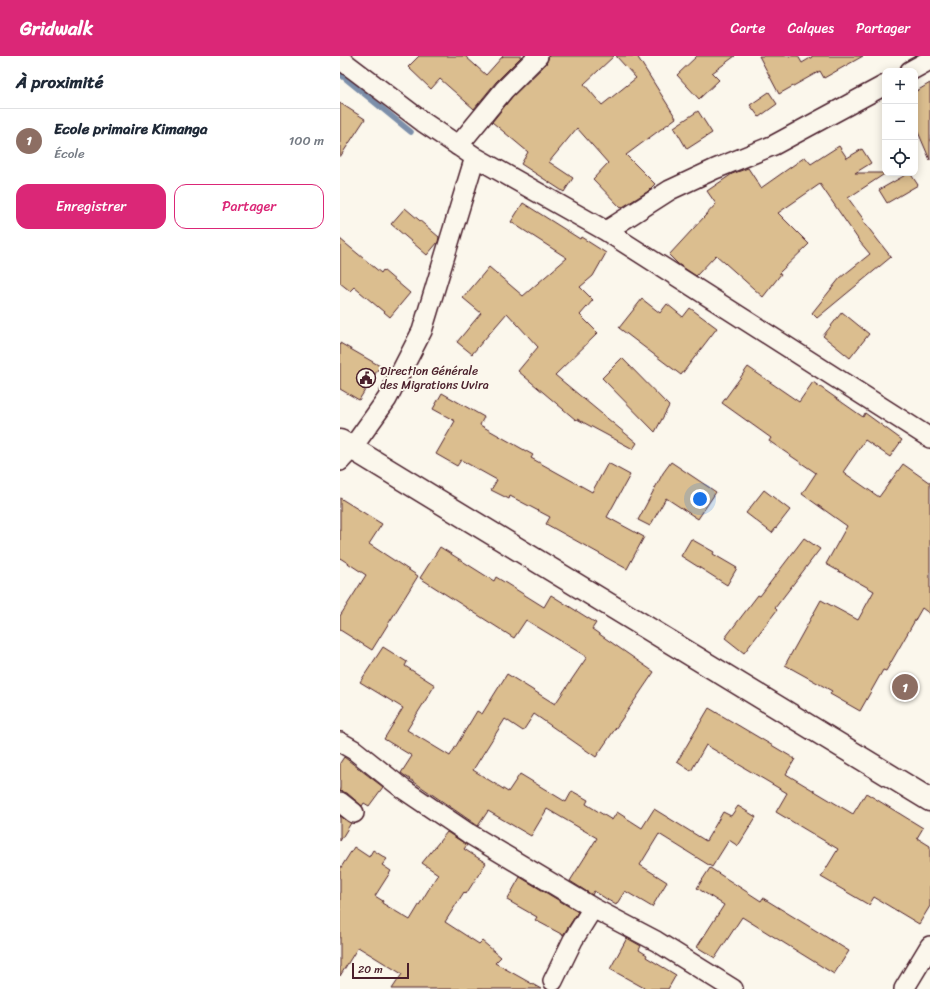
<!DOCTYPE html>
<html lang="fr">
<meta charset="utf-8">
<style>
:root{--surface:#fff;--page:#f6f6f7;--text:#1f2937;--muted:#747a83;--line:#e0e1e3;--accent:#db2777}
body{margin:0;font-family:Sriracha,sans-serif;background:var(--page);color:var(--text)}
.controls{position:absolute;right:12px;top:12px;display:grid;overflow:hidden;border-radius:8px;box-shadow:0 2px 10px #0003}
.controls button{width:36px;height:36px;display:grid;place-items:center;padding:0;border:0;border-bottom:1px solid var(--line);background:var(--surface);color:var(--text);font:20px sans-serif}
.scale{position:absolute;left:12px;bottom:10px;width:57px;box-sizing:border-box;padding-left:4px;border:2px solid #4a1f2b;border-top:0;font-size:11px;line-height:14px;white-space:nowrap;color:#4a1f2b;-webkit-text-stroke:3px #fbf7ec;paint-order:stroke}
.you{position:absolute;left:360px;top:443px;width:14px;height:14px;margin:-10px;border:3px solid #fff;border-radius:50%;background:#1a73e8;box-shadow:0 0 0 6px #1a73e833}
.badge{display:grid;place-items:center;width:26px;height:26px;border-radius:50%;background:var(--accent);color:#fff;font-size:13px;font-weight:700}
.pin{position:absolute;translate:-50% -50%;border:2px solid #fff;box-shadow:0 1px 4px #0006}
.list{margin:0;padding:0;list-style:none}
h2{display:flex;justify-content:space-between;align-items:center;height:52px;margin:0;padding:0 16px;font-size:17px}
h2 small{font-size:13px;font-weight:400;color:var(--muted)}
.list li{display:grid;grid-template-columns:26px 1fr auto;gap:12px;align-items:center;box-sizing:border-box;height:64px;padding:0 16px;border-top:1px solid var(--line)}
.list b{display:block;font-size:15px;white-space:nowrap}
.list p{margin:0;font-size:13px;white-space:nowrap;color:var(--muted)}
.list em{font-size:13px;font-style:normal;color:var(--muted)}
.actions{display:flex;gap:8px;padding:12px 16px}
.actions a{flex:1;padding:9px 0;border:1px solid var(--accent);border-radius:12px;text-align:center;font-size:14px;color:var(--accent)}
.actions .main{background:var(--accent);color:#fff}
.icon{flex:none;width:22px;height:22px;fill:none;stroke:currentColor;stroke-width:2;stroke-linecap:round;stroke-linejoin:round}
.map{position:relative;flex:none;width:590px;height:933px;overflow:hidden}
header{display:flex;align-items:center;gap:24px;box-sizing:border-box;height:56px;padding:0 20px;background:var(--accent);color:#fff}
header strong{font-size:19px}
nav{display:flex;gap:22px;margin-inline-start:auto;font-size:14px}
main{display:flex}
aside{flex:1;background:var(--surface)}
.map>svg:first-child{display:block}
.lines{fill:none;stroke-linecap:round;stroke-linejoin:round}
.stream{stroke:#7b8faa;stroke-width:5.5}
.building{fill:#dbbe8f;stroke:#4a1f2b}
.minor-casing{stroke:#4a1f2b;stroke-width:22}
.tertiary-casing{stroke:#4a1f2b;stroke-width:25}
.minor{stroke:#fbf7ec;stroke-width:19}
.tertiary{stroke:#fbf7ec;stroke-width:22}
.labels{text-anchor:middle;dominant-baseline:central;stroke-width:4;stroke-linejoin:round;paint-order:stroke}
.poi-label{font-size:12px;fill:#4a1f2b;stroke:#fbf7ec;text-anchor:start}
</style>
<header>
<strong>Gridwalk</strong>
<nav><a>Carte</a><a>Calques</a><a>Partager</a></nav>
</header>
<main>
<aside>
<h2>À proximité<small></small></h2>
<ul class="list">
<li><span class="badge" style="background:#8d6e63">1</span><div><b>Ecole primaire Kimanga</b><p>École</p></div><em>100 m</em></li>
</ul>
<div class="actions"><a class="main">Enregistrer</a><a>Partager</a></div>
</aside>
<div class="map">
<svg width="590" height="933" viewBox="0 0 590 933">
<rect width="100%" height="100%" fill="#fbf7ec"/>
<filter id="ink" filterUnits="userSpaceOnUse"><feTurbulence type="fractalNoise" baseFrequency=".025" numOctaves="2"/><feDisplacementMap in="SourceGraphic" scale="8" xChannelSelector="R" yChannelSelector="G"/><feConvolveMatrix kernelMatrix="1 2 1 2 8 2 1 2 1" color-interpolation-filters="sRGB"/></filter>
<g filter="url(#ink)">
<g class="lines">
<path class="stream" d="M0 18 71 76"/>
</g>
<path class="building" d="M79 0H125L146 19 163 0H182L156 26 134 53 100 23 91 33 68 11Z
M209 0H274L244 28 262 49 296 22 276 0H297L336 62 286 99 315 128 307 136 281 152 253 123 268 107 237 72 209 106 233 122 224 136 181 108 188 96 152 66 172 41 206 8Z
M357 0H395L372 17 379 24 359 43 337 19Z
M419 0H458L462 7 472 1V0H523L484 22 480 15 439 38Z
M590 27V104L575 69V36Z
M429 36 437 48 419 61 410 49Z
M0 47 25 63 0 101Z
M358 55 372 77 347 93 334 71Z
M499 90 507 102 522 93 531 107 515 117H546L508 142 524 164 523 165 551 201 477 262 472 257 500 222 530 198 520 186 480 128 438 157 469 188 439 217 441 218 423 241 376 199 356 220 338 208 329 199 376 148 367 135 392 118 408 112 421 132 465 101 471 108Z
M569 117H570L578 129 547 147 539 134Z
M183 147 240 183 241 181 266 197 253 220 240 231 253 244 240 259 258 277 215 319 297 387 293 393 237 363 236 364 178 315 198 291 167 257 132 298 117 286 141 257 123 242 149 211 183 240 227 202 171 166Z
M65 152 99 181 98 186 87 199 51 168Z
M0 183 41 217 43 214 70 237 50 261 14 231 10 235 0 227Z
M302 243 320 257 327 248 343 261 350 252 377 272 341 319 279 272Z
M502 256 529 278 510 302 483 280Z
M0 287 40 310 19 344 0 333Z
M282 302 329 350 315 376 262 322Z
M408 311 459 346 473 326 523 361 525 357 562 384 550 401 525 384 503 416 539 441 563 408 590 427V558L582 552 546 615 543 614 520 655 490 638 492 635 445 609 481 544 518 564 534 535 486 508 507 470 462 438 476 417 429 385 431 382 382 347Z
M102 337 144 361 140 369 193 399 191 402 252 436 268 407 290 419 267 461 304 481 287 513 206 468 210 461 170 440 169 443 151 434 157 424 121 404 117 410 96 398 115 365 93 353Z
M331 406 376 436 358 463 326 442 310 470 298 464 323 417Z
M424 434 450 454 432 477 406 457Z
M0 442 42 468 29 488 78 520 32 594 0 574V560L26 519 0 502Z
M464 482 480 493 435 552 437 554 404 597 385 582 418 539 420 540Z
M351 483 374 496 373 498 397 512 387 529 341 500Z
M100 491 154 525 156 521 204 551 211 539 256 567 252 573 314 616 256 701 194 658 183 675 165 663 133 714 168 736 180 718 226 746 232 735 248 744 246 748 272 764 277 756 302 772 314 753 366 785 383 756 391 760 398 750 416 761 398 790 389 784 372 811 319 778 300 809 327 826 312 851 285 835 276 849 254 835 252 839 230 825 257 782 207 753 191 780 148 755 138 770 61 717 72 700 44 683 63 652 20 626 43 591 67 606 65 610 95 629 67 674 110 700 137 655 142 658 167 618 215 648 247 601 186 564 174 582 80 522Z
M369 652 455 703 446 718 513 758 526 737 583 772 577 782 590 790V850L579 868 534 841 529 849 481 821 498 793 436 756 447 737 366 689 351 715 337 706Z
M4 701 43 731 29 750 24 747 22 750 7 737 0 735V707Z
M0 760 11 767 0 785Z
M107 776 127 789 124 793 146 807 126 838 124 836 105 866 139 888 142 885 161 901 155 907 201 933H52L62 918 18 891 0 920V813L14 791 29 801 33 794 47 803 42 809 51 815 35 840 43 845 42 847 70 864 98 818 82 807Z
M370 812 421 845 423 842 509 895 494 918 402 861 375 902 357 891 384 849 357 832Z
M180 821 238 856 223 879 195 864 197 861 167 844Z
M287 882 301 890 299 894 307 899 306 901 336 919 328 933H306L270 913Z"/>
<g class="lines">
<g class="minor-casing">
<path id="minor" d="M0 3 83 66 135 101 266 175 590 382
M570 15 590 4
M118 90 164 34 198 0
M266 175 330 134 375 113 434 89 545 29
M0 405 12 392 47 343 82 275 135 101
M0 686 14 694 63 733 128 777 253 852 316 885 393 933
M0 746 14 757
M213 925 233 884 253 852
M564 933 590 890"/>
</g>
<g class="tertiary-casing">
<path id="tertiary" d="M0 385 590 744"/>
</g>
<use href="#minor" class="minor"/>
<use href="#tertiary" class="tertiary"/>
</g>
</g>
<defs>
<g id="civic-ring" transform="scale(1)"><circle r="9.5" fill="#fbf7ec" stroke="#4a1f2b" stroke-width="1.5"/><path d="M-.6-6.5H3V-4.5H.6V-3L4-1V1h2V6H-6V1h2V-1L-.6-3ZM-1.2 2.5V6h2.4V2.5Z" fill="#4a1f2b"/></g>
</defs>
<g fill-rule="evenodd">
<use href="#civic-ring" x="26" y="322"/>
</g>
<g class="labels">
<g class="poi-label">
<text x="40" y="315">Direction Générale<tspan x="40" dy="14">des Migrations Uvira</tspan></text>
</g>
</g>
</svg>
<div class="controls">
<button>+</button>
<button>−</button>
<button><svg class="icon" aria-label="locate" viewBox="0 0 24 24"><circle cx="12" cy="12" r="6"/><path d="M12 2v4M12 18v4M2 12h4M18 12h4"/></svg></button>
</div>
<div class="scale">20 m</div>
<div class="you"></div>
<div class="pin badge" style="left:565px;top:631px;background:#8d6e63">1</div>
</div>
</main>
